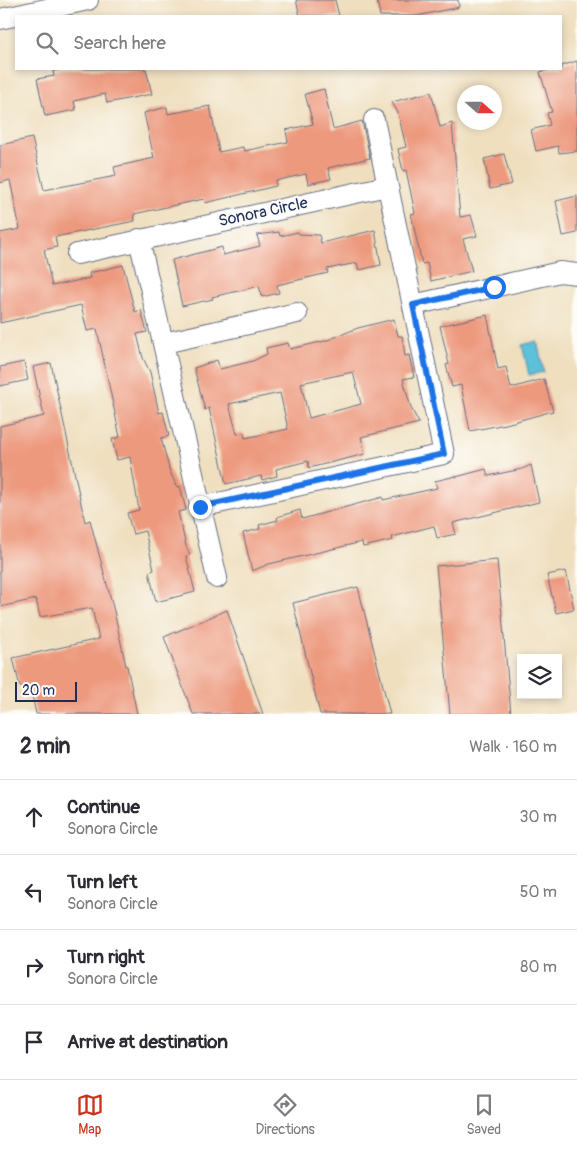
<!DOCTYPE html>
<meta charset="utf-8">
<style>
:root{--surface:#fff;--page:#f2f2f3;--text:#2b2b33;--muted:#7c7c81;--line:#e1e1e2;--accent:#c8321e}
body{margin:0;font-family:Pangolin,sans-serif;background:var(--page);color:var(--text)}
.controls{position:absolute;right:15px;bottom:15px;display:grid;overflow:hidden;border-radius:0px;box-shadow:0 2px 8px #0003}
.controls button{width:45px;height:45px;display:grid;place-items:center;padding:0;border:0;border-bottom:1px solid var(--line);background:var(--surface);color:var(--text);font:25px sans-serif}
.compass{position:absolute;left:457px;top:85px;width:45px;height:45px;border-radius:50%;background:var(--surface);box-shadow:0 2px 8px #0003;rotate:111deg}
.scale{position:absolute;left:15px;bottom:12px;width:62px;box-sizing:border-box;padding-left:5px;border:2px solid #1b2f5e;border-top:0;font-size:14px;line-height:18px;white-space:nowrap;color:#1b2f5e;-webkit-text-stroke:4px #fdfcf7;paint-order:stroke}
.stop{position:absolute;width:15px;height:15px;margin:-11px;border:4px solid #1a73e8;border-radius:50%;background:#fff}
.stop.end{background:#1a73e8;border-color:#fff;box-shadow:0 1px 5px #0008}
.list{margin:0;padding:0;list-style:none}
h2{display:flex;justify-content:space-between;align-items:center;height:65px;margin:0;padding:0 20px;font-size:21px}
h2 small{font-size:16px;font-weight:400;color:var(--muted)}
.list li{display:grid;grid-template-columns:32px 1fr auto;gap:15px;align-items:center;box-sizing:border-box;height:75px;padding:0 20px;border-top:1px solid var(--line)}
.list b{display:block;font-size:19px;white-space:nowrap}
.list p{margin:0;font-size:16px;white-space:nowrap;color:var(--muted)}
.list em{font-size:16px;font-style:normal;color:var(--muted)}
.icon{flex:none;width:28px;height:28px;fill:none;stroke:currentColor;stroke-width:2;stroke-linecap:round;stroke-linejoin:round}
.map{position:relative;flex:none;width:577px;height:714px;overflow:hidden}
.search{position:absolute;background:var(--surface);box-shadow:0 2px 8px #0003;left:15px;right:15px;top:15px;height:55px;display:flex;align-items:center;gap:12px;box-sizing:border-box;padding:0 18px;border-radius:0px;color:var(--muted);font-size:19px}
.sheet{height:365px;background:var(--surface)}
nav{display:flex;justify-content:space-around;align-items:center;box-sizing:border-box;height:70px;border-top:1px solid var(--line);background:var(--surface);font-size:14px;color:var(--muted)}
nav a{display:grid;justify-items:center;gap:2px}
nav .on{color:var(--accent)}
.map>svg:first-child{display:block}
.water{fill:#5bc1d9;stroke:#3b789c}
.building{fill:#ed997e;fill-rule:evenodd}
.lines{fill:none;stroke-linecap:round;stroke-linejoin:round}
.minor-casing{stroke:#656d80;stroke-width:22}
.minor{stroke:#fff;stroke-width:20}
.route{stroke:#1a73e8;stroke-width:6}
.labels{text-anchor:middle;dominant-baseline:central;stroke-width:4.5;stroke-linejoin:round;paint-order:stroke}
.street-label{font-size:16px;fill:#1b2f5e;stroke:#fdfcf7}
</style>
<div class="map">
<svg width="577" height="714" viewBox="0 0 577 714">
<rect width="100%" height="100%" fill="#fdfcf7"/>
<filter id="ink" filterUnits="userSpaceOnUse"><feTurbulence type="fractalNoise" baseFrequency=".02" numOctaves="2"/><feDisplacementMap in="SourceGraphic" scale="10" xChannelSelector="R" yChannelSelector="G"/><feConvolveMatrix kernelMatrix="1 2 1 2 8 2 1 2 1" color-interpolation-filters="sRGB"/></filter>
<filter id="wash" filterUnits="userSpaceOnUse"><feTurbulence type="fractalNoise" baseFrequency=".0096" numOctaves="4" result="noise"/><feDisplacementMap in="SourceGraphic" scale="20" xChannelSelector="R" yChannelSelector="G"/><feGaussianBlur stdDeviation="1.12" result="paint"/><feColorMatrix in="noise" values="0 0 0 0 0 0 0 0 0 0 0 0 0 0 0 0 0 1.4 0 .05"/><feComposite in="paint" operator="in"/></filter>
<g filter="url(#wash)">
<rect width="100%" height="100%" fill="#efdfbf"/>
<path class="water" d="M537 341 544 372 529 375 522 345Z"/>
<g id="blocks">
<path class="building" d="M296 0H335L339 16H300Z
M377 0H458L459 7 417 16H380Z
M577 61V151L559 153 558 146 536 151 531 130 550 125 547 113 552 112 540 72 551 69H561V66Z
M63 69H146L152 94 107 103 105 94 74 101 76 110 45 116 37 79 54 76 53 71Z
M324 89 333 129 362 121 370 158 328 168 331 179 308 184 306 174 275 181 276 186 205 203 204 199 134 214 135 221 55 237 57 247 44 250 52 286 90 278 89 273 123 265 135 312 141 310 147 332 137 334 143 358 150 372 159 413 163 412 169 436 161 438 170 472 177 487 180 486 186 510 178 512 186 546 190 555 186 556 195 592 156 602 149 572 154 570 145 531 133 534 127 513 139 510 130 457 117 460 112 439 120 437 97 329 87 331 81 305 0 323V233L20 229 10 180 0 183V145L32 138 44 190 116 176 114 167 154 158 144 113 167 107 168 114 210 106 219 152 243 147 244 151 288 142 286 130 313 124 305 94Z
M431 92 440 127 452 123 460 217 471 215 477 236 463 239 472 271 431 281 427 263 422 264 411 214 415 213 406 170 403 171 398 149 406 147 398 113 392 102Z
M504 154 512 184 490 189 484 159Z
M577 196V233L563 236 556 201Z
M375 230 381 265 359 270 357 263 327 269 328 273 277 285 279 293 262 297 259 286 212 297 213 299 182 306 172 260 222 247 223 255 260 246 257 235 279 232 280 236 298 232 299 234 319 235 321 243Z
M487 315 498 369 506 367 511 388 544 379 553 411 506 424 470 431 461 385 452 387 446 365 449 364 440 326Z
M394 319 398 336H402L405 356 409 355 414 377 403 379 411 408 419 423 361 437 365 454 309 468 308 461 276 469 277 476 262 480 261 476 226 484 209 408 205 410 194 368 217 360 220 369 253 361 267 354 266 348 288 343 290 349 325 341 358 328ZM353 372 361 404 309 418 301 383ZM280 393 288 429 245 438 244 433 237 434 229 404Z
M24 362 28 380 0 386V367Z
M51 363 85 522 90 520 114 611 126 666H127L137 714H36L30 685 20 687 13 658 99 639 92 608 40 617 36 599 0 607V426L44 416 33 367Z
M531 465 539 502 453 523 456 534 437 538 434 526 392 537 393 540 363 547 362 542 269 564 252 571 243 533 260 529 259 525 278 520 277 517 300 510 302 519 383 497V500L437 488 435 481 456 476V477L486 469 488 476 522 469Z
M497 560 511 714H450L436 566Z
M566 571 574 609 556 613 547 575Z
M358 587 390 714H320L293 603Z
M227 610 263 714H193L164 637Z"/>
</g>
</g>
<g filter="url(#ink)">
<use href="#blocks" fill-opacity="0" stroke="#656d80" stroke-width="1"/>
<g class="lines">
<g class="minor-casing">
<path id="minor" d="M0 19 88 0
M139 239 217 578
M77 254 387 186
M413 305 560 272 577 274
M164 343 297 313
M200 507 444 454 374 120"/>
</g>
<use href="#minor" class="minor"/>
</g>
</g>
<g class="lines" filter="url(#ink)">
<path class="route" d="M200 507 444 454 413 305 494 287"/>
</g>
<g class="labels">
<g class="street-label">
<text transform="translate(263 212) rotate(-12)">Sonora Circle</text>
</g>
</g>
</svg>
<div class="controls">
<button><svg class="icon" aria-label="layers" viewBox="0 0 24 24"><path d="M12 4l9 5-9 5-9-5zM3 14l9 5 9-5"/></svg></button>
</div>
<svg class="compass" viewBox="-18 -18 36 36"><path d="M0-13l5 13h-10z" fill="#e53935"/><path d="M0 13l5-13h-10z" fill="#7c7c81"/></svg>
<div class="scale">20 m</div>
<div class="stop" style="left:494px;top:287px"></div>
<div class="stop end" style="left:200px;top:507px"></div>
<div class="search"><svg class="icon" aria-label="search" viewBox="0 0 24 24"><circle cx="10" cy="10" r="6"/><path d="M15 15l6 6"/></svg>Search here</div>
</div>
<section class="sheet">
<h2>2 min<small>Walk · 160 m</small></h2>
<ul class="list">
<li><svg class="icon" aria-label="ahead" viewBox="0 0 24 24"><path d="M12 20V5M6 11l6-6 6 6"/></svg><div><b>Continue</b><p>Sonora Circle</p></div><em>30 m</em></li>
<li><svg class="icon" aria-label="left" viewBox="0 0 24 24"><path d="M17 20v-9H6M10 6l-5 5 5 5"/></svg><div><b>Turn left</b><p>Sonora Circle</p></div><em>50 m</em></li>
<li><svg class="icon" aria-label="right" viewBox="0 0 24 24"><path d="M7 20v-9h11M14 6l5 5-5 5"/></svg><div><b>Turn right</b><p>Sonora Circle</p></div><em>80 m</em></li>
<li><svg class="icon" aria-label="arrive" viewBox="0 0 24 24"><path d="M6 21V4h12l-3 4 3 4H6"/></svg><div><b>Arrive at destination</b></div></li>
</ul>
</section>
<nav>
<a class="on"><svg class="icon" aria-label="map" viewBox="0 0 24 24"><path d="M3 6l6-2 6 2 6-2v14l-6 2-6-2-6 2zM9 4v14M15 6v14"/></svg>Map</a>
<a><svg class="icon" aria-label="directions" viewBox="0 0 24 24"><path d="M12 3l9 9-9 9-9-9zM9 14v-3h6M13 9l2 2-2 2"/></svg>Directions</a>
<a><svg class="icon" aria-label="saved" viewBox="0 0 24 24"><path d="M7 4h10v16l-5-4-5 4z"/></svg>Saved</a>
</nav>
